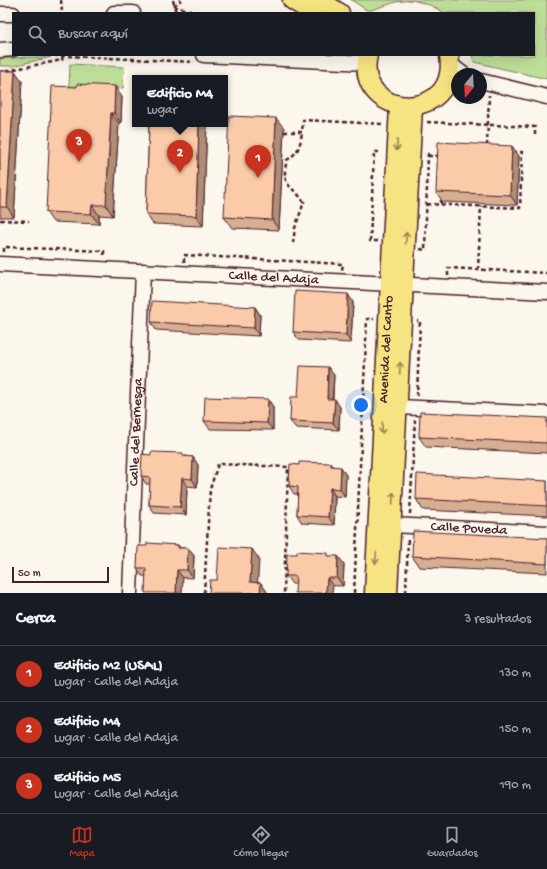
<!DOCTYPE html>
<html lang="es">
<meta charset="utf-8">
<style>
:root{--surface:#171b24;--page:#20242c;--text:#f1f3f6;--muted:#9ea1a6;--line:#363941;--accent:#c8321e}
body{margin:0;font-family:"Gochi Hand",sans-serif;background:var(--page);color:var(--text)}
.compass{position:absolute;left:451px;top:68px;width:36px;height:36px;border-radius:50%;background:var(--surface);box-shadow:0 4px 16px #0002;rotate:198deg}
.scale{position:absolute;left:12px;bottom:10px;width:97px;box-sizing:border-box;padding-left:4px;border:2px solid #4a1f2b;border-top:0;font-size:11px;line-height:14px;white-space:nowrap;color:#4a1f2b;-webkit-text-stroke:3px #fbf7ec;paint-order:stroke}
.you{position:absolute;left:361px;top:405px;width:14px;height:14px;margin:-10px;border:3px solid #fff;border-radius:50%;background:#1a73e8;box-shadow:0 0 0 6px #1a73e833}
.badge{display:grid;place-items:center;width:26px;height:26px;border-radius:50%;background:var(--accent);color:#fff;font-size:13px;font-weight:700}
.pin{position:absolute;translate:-50% -33px;filter:drop-shadow(0 1px 2px #0008)}
.pin::after{content:'';position:absolute;top:21px;width:14px;height:12px;background:inherit;clip-path:polygon(0 0,100% 0,50% 100%)}
.popup{position:absolute;left:132px;top:75px;width:96px;height:52px;box-sizing:border-box;display:grid;place-content:center;border-radius:0px;background:var(--surface);filter:drop-shadow(0 1px 3px #0005);font-size:13px;white-space:nowrap;color:var(--muted)}
.popup b{font-size:15px;color:var(--text)}
.popup::after{content:'';position:absolute;left:50%;top:100%;margin-left:-8px;border:8px solid transparent;border-top-color:var(--surface)}
.list{margin:0;padding:0;list-style:none}
h2{display:flex;justify-content:space-between;align-items:center;height:52px;margin:0;padding:0 16px;font-size:17px}
h2 small{font-size:13px;font-weight:400;color:var(--muted)}
.list li{display:grid;grid-template-columns:26px 1fr auto;gap:12px;align-items:center;box-sizing:border-box;height:56px;padding:0 16px;border-top:1px solid var(--line)}
.list b{display:block;font-size:15px;white-space:nowrap}
.list p{margin:0;font-size:13px;white-space:nowrap;color:var(--muted)}
.list em{font-size:13px;font-style:normal;color:var(--muted)}
.icon{flex:none;width:22px;height:22px;fill:none;stroke:currentColor;stroke-width:2;stroke-linecap:round;stroke-linejoin:round}
.map{position:relative;flex:none;width:547px;height:593px;overflow:hidden}
.search{position:absolute;background:var(--surface);box-shadow:0 4px 16px #0002;left:12px;right:12px;top:12px;height:44px;display:flex;align-items:center;gap:10px;box-sizing:border-box;padding:0 14px;border-radius:0px;color:var(--muted);font-size:15px}
.sheet{height:220px;background:var(--surface)}
nav{display:flex;justify-content:space-around;align-items:center;box-sizing:border-box;height:56px;border-top:1px solid var(--line);background:var(--surface);font-size:11px;color:var(--muted)}
nav a{display:grid;justify-items:center;gap:2px}
nav .on{color:var(--accent)}
.map>svg:first-child{display:block}
.green{fill:#bedf99;stroke:#847f62}
.lines{fill:none;stroke-linecap:round;stroke-linejoin:round}
.minor-casing{stroke:#4a1f2b;stroke-width:17}
.major-casing{stroke:#4a1f2b;stroke-width:21}
.path{stroke:#4a1f2b;stroke-width:2.5;stroke-dasharray:4 3;stroke-linecap:butt}
.minor{stroke:#fbf7ec;stroke-width:14}
.major{stroke:#f6e381;stroke-width:18}
.wall{fill:#d7ae91;stroke:#4a1f2b}
.shaded-wall{fill:#af8d76;stroke:#4a1f2b}
.building{fill:#facaa9;stroke:#4a1f2b}
.oneway{stroke:#a08156}
.labels{text-anchor:middle;dominant-baseline:central;stroke-width:4;stroke-linejoin:round;paint-order:stroke}
.street-label{font-size:14px;fill:#4a1f2b;stroke:#fbf7ec}
</style>
<div class="map">
<svg width="547" height="593" viewBox="0 0 547 593">
<rect width="100%" height="100%" fill="#fbf7ec"/>
<filter id="ink" filterUnits="userSpaceOnUse"><feTurbulence type="fractalNoise" baseFrequency=".025" numOctaves="2"/><feDisplacementMap in="SourceGraphic" scale="8" xChannelSelector="R" yChannelSelector="G"/><feConvolveMatrix kernelMatrix="1 2 1 2 8 2 1 2 1" color-interpolation-filters="sRGB"/></filter>
<g filter="url(#ink)">
<path class="green" d="M351 0H547V79L474 62 472 55H534V13H445L430 5 412 0 396 2 368 11Z
M24 57H51L13 66H0V59Z
M70 64 124 67 123 88 69 86Z"/>
<g class="lines">
<g class="minor-casing">
<g id="minor">
<path d="M114 13H133"/>
<path d="M0 14H13"/>
<path d="M0 50 13 49"/>
<path d="M204 55 366 63"/>
<path d="M450 64 463 74"/>
<path d="M481 81 547 97"/>
<path id="s1" d="M0 264 547 292"/>
<path d="M398 407 547 414"/>
<path id="s2" d="M392 525 547 533"/>
<path id="s3" d="M130 593 143 271"/>
</g>
</g>
<g class="major-casing">
<g id="major">
<path d="M292 0 313 13"/>
<path d="M319 0 340 13"/>
<path d="M368 55C353 120 460 125 449 55"/>
<path id="s4" d="M374 593 399 106"/>
<path d="M388 593 413 107"/>
</g>
</g>
<path class="path" d="M61 0 62 13
M173 0 176 13
M174 6 198 13
M174 6 181 0
M402 13H406
M47 55 194 62
M0 72 62 60 63 55
M427 122 535 127V136
M284 132H302L303 120 383 124
M487 146 489 95
M428 156H440
M427 204 520 208 522 152H514
M441 204V197
M0 220 29 221
M378 241H370L374 152H381
M293 243 295 228 304 202C292 184 280 188 287 160 299 152 300 146 302 132
M420 249 425 250 428 154H424
M4 252V247L104 251V258
M184 262V255L343 264 342 270
M478 270 481 206
M448 276V268L547 273
M417 396 420 321H417
M410 514 415 420
M204 593 210 489 218 464 288 467 284 593
M354 593 367 319H374
M406 593 408 538"/>
<use href="#minor" class="minor"/>
<use href="#major" class="major"/>
</g>
<path class="wall" d="M0 71H15L22 81 14 217H0Z
M77 87 122 97 121 123H119L113 216 99 215V224L53 222 46 212Z
M149 124H207L203 226 153 224 146 214Z
M284 128 279 230 232 228 224 217Z
M519 156 517 205 443 202 436 192Z
M353 302 351 343 299 340 293 332Z
M255 307 260 315 259 336 156 330 151 322Z
M334 375 333 399 340 407 339 430 296 428 290 421 298 397Z
M268 399 273 407V430L210 429 204 421Z
M547 418V453L426 447 419 437Z
M185 456 193 457 198 465 197 487 187 486 186 515 154 513 149 505 150 484H146L141 476Z
M331 463 333 466 346 475 345 497 335 496 334 525 302 523 297 515 298 494H294L289 486Z
M547 481V516L423 510 416 499Z
M547 538V573L419 567 412 556Z
M178 545 181 548H188L194 556 193 578 142 576 137 568 147 546Z
M331 556 344 564 343 586 292 584 286 576Z"/>
<path class="shaded-wall" d="M15 71 22 81 14 217 7 207Z
M115 86 122 97 121 123 114 113Z
M111 113 119 123 113 216 106 205Z
M276 118 284 128 279 230 272 220Z
M199 124H207L203 226 196 216Z
M512 146 519 156 517 205 510 195Z
M92 205 99 215V224L91 214Z
M348 294 353 302 351 343 346 335Z
M255 307 260 315 259 336 254 328Z
M328 367 334 375 332 406 327 399Z
M268 399 273 407V430L267 423Z
M335 399 340 407 339 430 333 423Z
M193 457 198 465 197 487 192 479Z
M341 467 346 475 345 497 340 489Z
M182 478 187 486 186 515 180 507Z
M330 488 335 496 334 525 328 517Z
M188 548 194 556 193 578 187 570Z
M252 549 259 559 257 592 250 582Z
M338 556 344 564 343 586 337 578Z
M177 570 183 578 182 593H176Z
M327 578 333 586 332 593H326Z
M261 583 268 593H260Z"/>
<path class="building" d="M0 71H15L7 207H0Z
M77 84 115 86 114 113H111L106 205H92L91 214 46 212 52 86 77 87Z
M229 116 276 118 272 220 224 217Z
M149 124H199L196 216 146 214Z
M438 142 512 146 510 195 436 192Z
M295 291 348 294 346 335 293 332Z
M152 301 255 307 254 328 151 322Z
M300 366 328 367 327 399H335L333 423 290 421 291 397H298Z
M205 397 268 399 267 423 204 421Z
M420 412 547 418V443L419 437Z
M151 452 183 453V456L193 457 192 479 182 478 180 507 149 505 150 477 141 476 142 454 151 455Z
M299 462 331 463V466L341 467 340 489 330 488 328 517 297 515 298 487 289 486 290 464 299 465Z
M417 474 547 481V506L416 499Z
M413 531 547 538V564L412 556Z
M147 543 178 545V548H188L187 570H177L176 593H145L146 568H137L138 546H147Z
M219 547 252 549 250 582 261 583 260 593H209L210 580H217Z
M297 551 328 553V556H338L337 578H327L326 593H295L296 576H286L287 554H297Z"/>
<defs><path id="oneway-shaft" d="M-6 0H5M1.5-3L5.5 0L1.5 3" fill="none" stroke-width="1.6" stroke-linecap="round" stroke-linejoin="round"/></defs>
<g class="oneway">
<use href="#oneway-shaft" transform="translate(397 145) rotate(94)"/>
<use href="#oneway-shaft" transform="translate(406 238) rotate(-87)"/>
<use href="#oneway-shaft" transform="translate(400 368) rotate(-87)"/>
<use href="#oneway-shaft" transform="translate(382 428) rotate(93)"/>
<use href="#oneway-shaft" transform="translate(393 498) rotate(-87)"/>
<use href="#oneway-shaft" transform="translate(376 558) rotate(93)"/>
</g>
</g>
<g class="labels">
<g class="street-label">
<text stroke="none"><textPath href="#s1" startOffset="274">Calle del Adaja</textPath></text>
<text stroke="none"><textPath href="#s4" startOffset="244">Avenida del Canto</textPath></text>
<text stroke="none"><textPath href="#s3" startOffset="161">Calle del Bernesga</textPath></text>
<text stroke="none"><textPath href="#s2" startOffset="77">Calle Poveda</textPath></text>
</g>
</g>
</svg>
<svg class="compass" viewBox="-18 -18 36 36"><path d="M0-13l5 13h-10z" fill="#e53935"/><path d="M0 13l5-13h-10z" fill="#9ea1a6"/></svg>
<div class="scale">50 m</div>
<div class="you"></div>
<div class="pin badge" style="left:258px;top:178px">1</div>
<div class="pin badge" style="left:180px;top:173px">2</div>
<div class="popup"><b>Edificio M4</b>Lugar</div>
<div class="pin badge" style="left:79px;top:162px">3</div>
<div class="search"><svg class="icon" aria-label="search" viewBox="0 0 24 24"><circle cx="10" cy="10" r="6"/><path d="M15 15l6 6"/></svg>Buscar aquí</div>
</div>
<section class="sheet">
<h2>Cerca<small>3 resultados</small></h2>
<ul class="list">
<li><span class="badge">1</span><div><b>Edificio M2 (USAL)</b><p>Lugar · Calle del Adaja</p></div><em>130 m</em></li>
<li><span class="badge">2</span><div><b>Edificio M4</b><p>Lugar · Calle del Adaja</p></div><em>150 m</em></li>
<li><span class="badge">3</span><div><b>Edificio M5</b><p>Lugar · Calle del Adaja</p></div><em>190 m</em></li>
</ul>
</section>
<nav>
<a class="on"><svg class="icon" aria-label="map" viewBox="0 0 24 24"><path d="M3 6l6-2 6 2 6-2v14l-6 2-6-2-6 2zM9 4v14M15 6v14"/></svg>Mapa</a>
<a><svg class="icon" aria-label="directions" viewBox="0 0 24 24"><path d="M12 3l9 9-9 9-9-9zM9 14v-3h6M13 9l2 2-2 2"/></svg>Cómo llegar</a>
<a><svg class="icon" aria-label="saved" viewBox="0 0 24 24"><path d="M7 4h10v16l-5-4-5 4z"/></svg>Guardados</a>
</nav>
